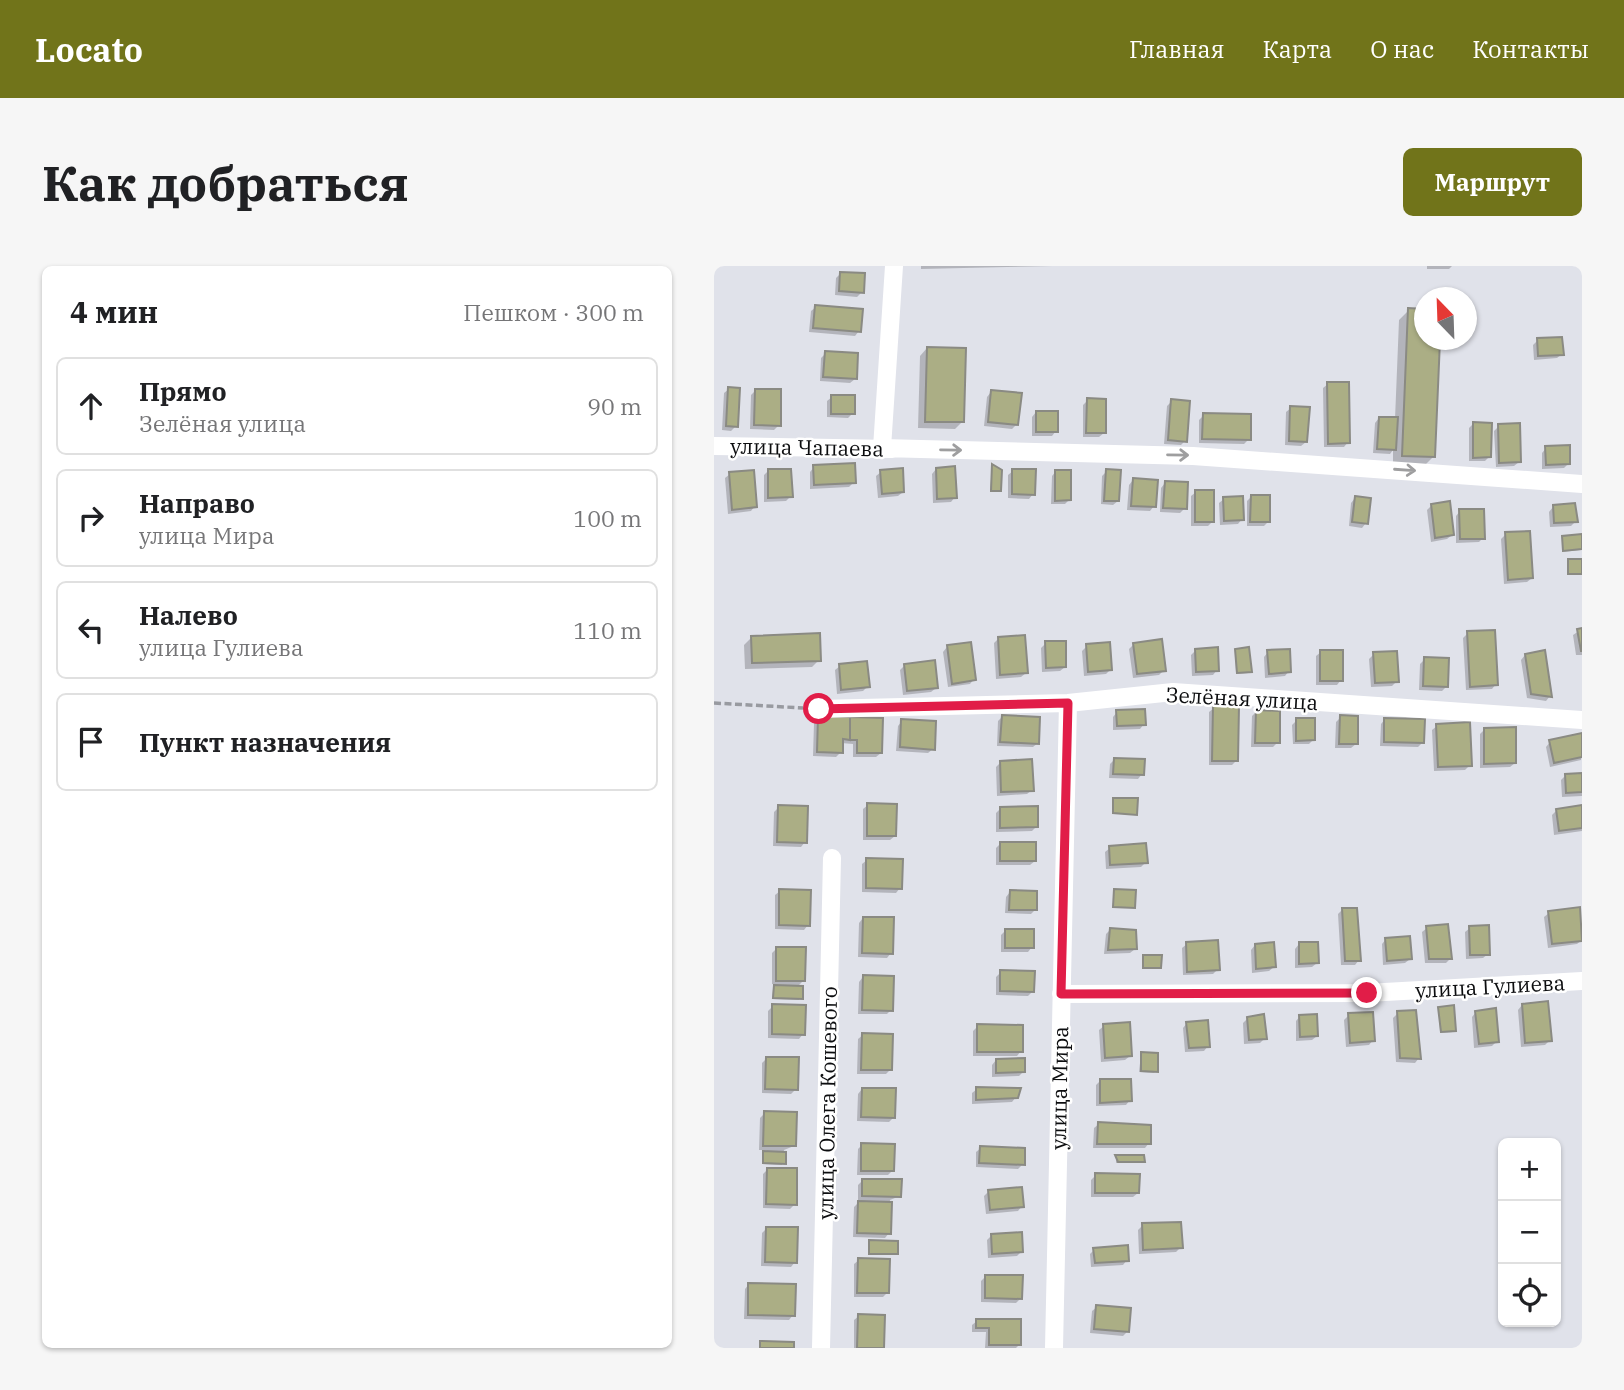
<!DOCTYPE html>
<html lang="ru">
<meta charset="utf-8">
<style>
:root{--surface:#fff;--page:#f6f6f6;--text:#202124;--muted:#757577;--line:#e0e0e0;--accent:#71741a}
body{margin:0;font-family:"IBM Plex Serif",serif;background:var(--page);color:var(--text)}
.controls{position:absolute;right:21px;bottom:21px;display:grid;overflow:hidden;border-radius:10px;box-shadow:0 2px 5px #0004}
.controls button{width:63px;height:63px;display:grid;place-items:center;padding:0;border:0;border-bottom:2px solid var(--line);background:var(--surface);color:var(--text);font:35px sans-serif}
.compass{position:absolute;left:700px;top:21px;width:63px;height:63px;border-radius:50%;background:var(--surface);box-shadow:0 2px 5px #0004;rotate:337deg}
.stop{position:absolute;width:21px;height:21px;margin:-16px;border:5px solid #e11d48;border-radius:50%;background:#fff}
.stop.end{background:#e11d48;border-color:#fff;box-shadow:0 2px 7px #0008}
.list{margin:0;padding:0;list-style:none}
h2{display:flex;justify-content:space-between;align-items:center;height:91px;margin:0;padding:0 28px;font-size:30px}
h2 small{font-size:23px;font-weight:400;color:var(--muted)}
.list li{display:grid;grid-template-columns:46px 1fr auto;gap:21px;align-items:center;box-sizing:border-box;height:98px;margin:0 14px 14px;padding:0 14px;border:2px solid var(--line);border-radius:10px}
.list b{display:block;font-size:26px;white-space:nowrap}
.list p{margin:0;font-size:23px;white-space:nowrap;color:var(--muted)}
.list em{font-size:23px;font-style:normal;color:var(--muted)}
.icon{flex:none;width:38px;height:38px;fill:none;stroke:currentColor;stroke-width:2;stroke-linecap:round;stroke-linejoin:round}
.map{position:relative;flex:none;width:868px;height:1082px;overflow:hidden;border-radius:10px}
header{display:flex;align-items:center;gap:42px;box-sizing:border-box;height:98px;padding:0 35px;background:var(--accent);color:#fff}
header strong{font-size:33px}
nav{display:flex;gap:38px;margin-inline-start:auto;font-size:24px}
.intro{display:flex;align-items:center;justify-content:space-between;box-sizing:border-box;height:168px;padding:0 42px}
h1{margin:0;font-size:49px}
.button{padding:18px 32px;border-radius:10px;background:var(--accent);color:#fff;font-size:24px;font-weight:700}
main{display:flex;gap:42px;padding:0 42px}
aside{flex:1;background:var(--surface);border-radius:10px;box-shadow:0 2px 5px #0004}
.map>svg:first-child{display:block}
.shadow{fill:#0003}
.building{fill:#abae85;stroke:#8a8a83;stroke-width:2}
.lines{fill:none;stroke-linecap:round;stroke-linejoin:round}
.path{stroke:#989aa0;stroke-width:3.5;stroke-dasharray:7 3.5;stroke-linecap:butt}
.minor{stroke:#fff;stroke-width:18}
.oneway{stroke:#9e9e9f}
.route{stroke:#e11d48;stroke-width:9}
.labels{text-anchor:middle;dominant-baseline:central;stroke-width:5;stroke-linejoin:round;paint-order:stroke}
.street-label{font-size:21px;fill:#0c0d0f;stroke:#fff}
</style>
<header>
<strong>Locato</strong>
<nav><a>Главная</a><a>Карта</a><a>О нас</a><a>Контакты</a></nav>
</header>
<div class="intro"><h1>Как добраться</h1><a class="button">Маршрут</a></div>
<main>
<aside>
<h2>4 мин<small>Пешком · 300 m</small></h2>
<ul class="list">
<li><svg class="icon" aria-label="ahead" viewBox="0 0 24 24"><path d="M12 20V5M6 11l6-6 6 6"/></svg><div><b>Прямо</b><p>Зелёная улица</p></div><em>90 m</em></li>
<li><svg class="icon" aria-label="right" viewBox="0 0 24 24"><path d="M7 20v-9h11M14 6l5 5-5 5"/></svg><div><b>Направо</b><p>улица Мира</p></div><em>100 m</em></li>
<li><svg class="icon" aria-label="left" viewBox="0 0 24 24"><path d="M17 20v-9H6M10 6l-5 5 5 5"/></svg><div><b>Налево</b><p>улица Гулиева</p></div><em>110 m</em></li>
<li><svg class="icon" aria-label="arrive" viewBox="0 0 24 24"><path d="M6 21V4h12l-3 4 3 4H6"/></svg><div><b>Пункт назначения</b></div></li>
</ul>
</aside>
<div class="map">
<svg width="868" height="1082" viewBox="0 0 868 1082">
<rect width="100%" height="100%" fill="#e0e2ea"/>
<path class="shadow" d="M207 0H339L207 3Z
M713 0H738L735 3H713Z
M127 7 148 26 143 31 121 29 122 12Z
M102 41 145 65 141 70 95 66 97 45Z
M695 44 710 45V74H725L720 190 710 200 679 199V184L676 188 659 187 661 157 665 152 681 153 685 54Z
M824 74 848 88 843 92 820 94 819 79Z
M213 82 248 156 241 163 204 162 206 90Z
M112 87 141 113 136 117 106 115 107 92Z
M614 118 634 176 630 181H610L609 122Z
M15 123 22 160 17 165 8 164 10 127Z
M41 125 65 159 60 164 36 163 37 129Z
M277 126 303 158 298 163 270 160 273 131Z
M118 131 139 147 134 152 113 151V135Z
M374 134 390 167 385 171H369V139Z
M458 135 471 175 467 179 450 178 453 140Z
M577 142 592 176 587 180 571 179 572 146Z
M322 146 342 165 338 170H318V151Z
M490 149 535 173 530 178 485 177V154Z
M759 158 775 191 771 195H755V162Z
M785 160 805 196 800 200 782 201 780 165Z
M832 182 855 197 850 202 828 203V187Z
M278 200 285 224 283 226H276Z
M100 201 140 216 135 221 96 223V206Z
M222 203 241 231 237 236 219 237 218 208Z
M55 204 77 230 72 235 50 236V209Z
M299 205 319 228 315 233 294 232V209Z
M342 205 355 234 351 238H337L338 210Z
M393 205 404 235 399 239 387 238 388 210Z
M167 206 189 226 184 230 164 232 162 210Z
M16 208 41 240 37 245 14 248 11 212Z
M419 214 440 240 436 245 413 244 415 219Z
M451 217 471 242 466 247 446 246 447 222Z
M482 226 499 255 494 260H477V230Z
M537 231 554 256 550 260H533V235Z
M641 232 652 257 648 262 635 260 637 237Z
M510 233 528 253 524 258 506 259 505 237Z
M718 239 738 269 733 273 717 276 713 244Z
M839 241 862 255 857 260 836 261 835 246Z
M746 245 769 272 765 276 742 277V250Z
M792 268 818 312 813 316 790 318 787 273Z
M868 270 867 284 848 286 849 272Z
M868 363V389H862L859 369Z
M754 367 782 418 778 423 752 424 749 372Z
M38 371 105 394 98 401 31 403 30 379Z
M285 372 312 407 307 411 282 413 280 377Z
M332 377 351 401 346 405 328 406 327 382Z
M420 378 450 404 445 409 419 412 415 383Z
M373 380 397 403 392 408 370 410 368 385Z
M233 381 260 413 256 418 234 421 229 386Z
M482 384 503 404 499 409 478 410 477 389Z
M521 385 536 405 534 407 522 408Z
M554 386 575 405 571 410 551 412 550 391Z
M607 386 627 414 623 419H602V390Z
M660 388 683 415 678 420 657 421 655 393Z
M811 389 836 430 832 435 813 432 807 394Z
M711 393 733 420 728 425 705 424 706 398Z
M191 399 222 422 217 426 189 429 186 404Z
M126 400 154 420 149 425 123 428 121 404Z
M500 442 522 495 518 499H495V446Z
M403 446 430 458 426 463 399 464V451Z
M542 446 564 476 559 481H537L538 450Z
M288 451 324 477 319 481 283 480 284 455Z
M627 451 642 478 637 482H621L622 456Z
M104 452 167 487 162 491H139V478L127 477V486L122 491 99 490 100 457Z
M671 453 709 476 704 481 666 480 667 458Z
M583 454 599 474 595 478H579L578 459Z
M188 455 219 483 214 487 182 485 184 460Z
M723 460 756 499 751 504 720 505 718 464Z
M770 464 801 497 796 501 766 502V468Z
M868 474 867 494 836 501 832 481 836 476Z
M400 494 428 508 424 513 395 512 396 498Z
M286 497 318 524 313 528 283 530 282 501Z
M868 509V530L848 531 847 514 851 510Z
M400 534 421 548H398Z
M154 539 181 570 176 574H149V543Z
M65 541 91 576 87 581 59 580 60 546Z
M868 541V565L840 569 838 549 842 545Z
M287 542 322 561 318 565 282 566V547Z
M286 578 321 595 316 599H282V582Z
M396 582 432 596 427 601 392 603 391 586Z
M153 594 186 622 182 627 148 626V598Z
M66 625 94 659 90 664 61 663V629Z
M401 625 420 641 398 642Z
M296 626 321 644 317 648 291 647 292 631Z
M864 643 868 674 863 678 834 682 830 651 835 647Z
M628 644 645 694 641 699H627L624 648Z
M149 652 177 687 173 692 144 691 145 657Z
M713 662 736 693 732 697H711L708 666Z
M756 662 774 688 769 692 752 693 751 666Z
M396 664 421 683 416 687 390 688 392 668Z
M291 665 318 681 314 686H287V669Z
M672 673 696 693 691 697 669 699 668 678Z
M473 678 504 703 499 708 469 709 468 682Z
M585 678 603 697 598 701 581 702V683Z
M541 679 560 701 555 705 538 707 537 684Z
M63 682 90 714 83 721 85 734 58 733 59 723 63 719 58 718V687Z
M429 690 446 701 428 703Z
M287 706 319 725 314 730 282 729V711Z
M149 711 177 744 173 748H144L145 716Z
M808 739 836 774 831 779 807 781 804 744Z
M59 740 89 768 85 773 54 772V745Z
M725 743 740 765 739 766 726 767Z
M762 746 783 775 778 780 760 782 758 751Z
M684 747 705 792 701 797 682 796 679 752Z
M635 749 659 774 655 779 632 781 630 754Z
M586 750 603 770 598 774 582 775V755Z
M534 752 551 772 546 777 530 778 529 757Z
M473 757 494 780 490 785 471 786 469 762Z
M264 760 307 785 303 790H259V765Z
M390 760 416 790 411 794 387 796 385 764Z
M149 769 176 804 172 808H143L144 773Z
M427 788 442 805 440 807 425 806Z
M53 792 82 823 77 828 48 827V797Z
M282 794 310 805 305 810 278 811V799Z
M387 814 416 834 412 839 382 840V819Z
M148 823 180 851 175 856 143 855 144 828Z
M263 823 302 831 298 836 258 838V827Z
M51 847 80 880 70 884 68 899 48 898V889L53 884H45L46 852Z
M385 858 435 877 431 882H379L380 862Z
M148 879 178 905 174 909H143L144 883Z
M267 882 309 898 304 903 262 901V886Z
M402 891 429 895 402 897Z
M54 903 81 938 76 943 49 942V908Z
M382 909 424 927 419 931H377V914Z
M149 914 186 930 176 934 175 967 171 972 139 971 140 941 147 934H144V919Z
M275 925 308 940 304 945 272 948 270 930Z
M429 959 467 981 462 986 425 988 424 964Z
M53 962 81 996 77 1001 47 1000 48 967Z
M278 969 307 986 303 990 274 992 273 974Z
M156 976 182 988 154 989Z
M380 984 413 994 409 999 377 1001 376 988Z
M145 994 173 1027 169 1031H140V998Z
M272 1010 307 1032 302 1037 267 1036V1015Z
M35 1018 79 1049 75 1054 30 1053 31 1023Z
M383 1041 413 1066 409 1070 376 1067 378 1045Z
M145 1050 168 1082H140V1054Z
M263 1055 305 1079 302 1082H271L272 1066H258V1059Z"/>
<path class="building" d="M126 6 151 7 150 27 125 25Z
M101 39 149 43 147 66 99 62Z
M694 42 710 43V74H726L721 191 688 190Z
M848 71 850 89 824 90 823 72Z
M213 81 252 82 250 156H211Z
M111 85 144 87 143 113 109 111Z
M613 116H635L636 177 614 178Z
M14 121 26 122 24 161 12 160Z
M41 123H67V160L40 159Z
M277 124 308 127 304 159 274 156Z
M117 129H141V148H117Z
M373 132 392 133V167H372Z
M457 133 476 135 473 176 454 174Z
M576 140 596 141 593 176 575 175Z
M322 145H344V166H322Z
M489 147 537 148V174L488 173Z
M665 151H684L682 184 663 183Z
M759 156 778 157 777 191 759 192Z
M806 157 807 196 785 197 784 158Z
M856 179V198L832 199 831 180Z
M141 197 142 217 100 219 99 199Z
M278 198 288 204 287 225H277Z
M241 200 243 232 223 233 222 202Z
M189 202 190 226 168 228 166 204Z
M54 203H77L79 231 54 232Z
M298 203H322L321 229 298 228Z
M392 203 407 204 405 235H390Z
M40 204 43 241 18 244 15 206Z
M341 204H357V234L341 235Z
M419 212 444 214 442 241 417 240Z
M451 215 474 216 473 243 449 242Z
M481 224H500V256H481Z
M537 229H556V256H536Z
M529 230 530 254 510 255 509 231Z
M641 230 657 232 654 258 638 256Z
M736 235 740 269 721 272 717 238Z
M861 237 864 256 840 257 839 239Z
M745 243H770L771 273H746Z
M816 265 819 312 794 314 791 266Z
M868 268V283L849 285 848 270Z
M854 293H868V308H854Z
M868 362V385H867L863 363Z
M781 364 784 419 756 421 753 365Z
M106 367 107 395 38 397 37 370Z
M311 369 314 407 286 409 284 371Z
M448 373 452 405 423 408 419 377Z
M331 375H352V401L332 402Z
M257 376 262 414 238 418 233 379Z
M396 376 398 404 374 406 372 378Z
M504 381 505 405 482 406 481 383Z
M535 381 538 406 523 407 521 383Z
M576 383 577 406 555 408 553 384Z
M606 384H629V415H606Z
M831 384 838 431 817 428 811 388Z
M683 385 685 416 661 417 659 386Z
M710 391 735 392 734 421 709 420Z
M221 394 224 422 193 425 190 398Z
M153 395 156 421 127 424 125 398Z
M499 440H525L524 495H498Z
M431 443 432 459 403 460 402 444Z
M542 444 566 445V477H541Z
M288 449 326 451 325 478 286 476Z
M626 449 644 450V478H625Z
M104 450 136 451V474L129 473V487L103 486Z
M136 451 169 452 168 487H143V474H136Z
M582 452H601V474L582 475Z
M670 452 711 453 710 477 670 476Z
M187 453 222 455 221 484 186 481Z
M756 456 758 500 724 501 722 458Z
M802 461V497L770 498V462Z
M868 467V491L840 497 835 474Z
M400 492 431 493 430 509 399 508Z
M318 493 320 525 287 526 286 495Z
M868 507V526L852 527 851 508Z
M399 532H424L423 549 399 547Z
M153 537 183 538 182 570H153Z
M64 539 94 540 93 577 63 576Z
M868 539V562L845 565 842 543Z
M324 540V561L286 562V541Z
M286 576H322V595H286Z
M432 577 434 597 396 599 395 580Z
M152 592 189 593 188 623 152 622Z
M65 623 97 624 96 660 65 659Z
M400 623 422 624 421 642 399 641Z
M296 624 323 625V644H295Z
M866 641 868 675 838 678 834 645Z
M628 642H643L647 695H631Z
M149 651H180L179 688 148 687Z
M734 658 738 693H715L712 660Z
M775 659 776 689H756L755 660Z
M396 662 422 664 423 683 394 684Z
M291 663H320V682H291Z
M696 670 698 693 673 695 671 672Z
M504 674 506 704 473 706 472 676Z
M560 676 562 701 542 703 541 678Z
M585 676H604L605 697 585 698Z
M62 681H92L91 715H62Z
M429 689H448L447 702H429Z
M286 704 321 705 320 726 286 725Z
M149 709 180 710 179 745 148 744Z
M60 719 89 720V733L59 732Z
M834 735 838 775 811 777 808 738Z
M58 738 92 739 91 769 58 768Z
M740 739 742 765 727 766 724 741Z
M782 742 785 776 765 778 761 745Z
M702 744 707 793 686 792 683 745Z
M659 746 661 775 636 777 634 747Z
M550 748 553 773 535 774 533 751Z
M603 748 604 770 586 771 585 749Z
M494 754 496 781 475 782 472 756Z
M416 756 418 790 391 792 389 758Z
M263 758 309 759V786H263Z
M148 767 179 768 178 804H147Z
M427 786 444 787V806L427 805Z
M52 791H85L84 824 51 823Z
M311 792V806L282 807V793Z
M386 813H417L418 835 386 837Z
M262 821 307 822 304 832 262 834Z
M148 822H182L181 852 147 851Z
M50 845 83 846 82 880H49Z
M384 856 437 859V878H383Z
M147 877 181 878 180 905H147Z
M266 880 311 882V899L265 897Z
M49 885 72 886V898L49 897Z
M401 889H430L431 896H404Z
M53 902H83V939L52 938Z
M381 907 426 908 425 927H381Z
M148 913H188L187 931 148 930Z
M308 921 310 941 276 944 274 924Z
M144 935 178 936 177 968 143 967Z
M467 956 469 982 429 984 428 957Z
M52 961H84L83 997 51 996Z
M308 966 309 986 278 988 277 968Z
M155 974 184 975V988H155Z
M414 979 415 995 381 997 379 982Z
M144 992 176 993 175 1027H143Z
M271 1009H309L308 1033 271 1032Z
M34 1017 82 1018 81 1050 34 1049Z
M382 1039 417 1042 415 1066 380 1063Z
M144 1048 171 1049 170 1082H143Z
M262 1053H307V1079H275V1062H262Z
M46 1075 80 1076V1082H46Z"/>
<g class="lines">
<path class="path" d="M0 437 89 442"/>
<path class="minor" d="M180 0 168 182 479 190 868 218
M0 180 178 183
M105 443 354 437 459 426 868 454
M347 728 653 727 868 715
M107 1082 118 592
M340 1082 354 437"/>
</g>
<defs><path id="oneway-shaft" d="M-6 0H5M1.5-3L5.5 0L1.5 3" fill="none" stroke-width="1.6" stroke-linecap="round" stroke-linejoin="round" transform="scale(1.75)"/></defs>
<g class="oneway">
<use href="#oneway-shaft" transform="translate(237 184) rotate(1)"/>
<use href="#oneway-shaft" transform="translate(464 189) rotate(1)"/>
<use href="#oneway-shaft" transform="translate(691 204) rotate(4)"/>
</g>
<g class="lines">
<path class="route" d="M105 443 354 437 347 728 653 727"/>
</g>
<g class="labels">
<g class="street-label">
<text transform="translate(93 181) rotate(1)">улица Чапаева</text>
<text transform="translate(528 432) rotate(3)">Зелёная улица</text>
<text transform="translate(776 720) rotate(-3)">улица Гулиева</text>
<text transform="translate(345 822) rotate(-89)">улица Мира</text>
<text transform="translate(113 837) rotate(-89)">улица Олега Кошевого</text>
</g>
</g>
</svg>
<div class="controls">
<button>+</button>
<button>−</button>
<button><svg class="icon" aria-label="locate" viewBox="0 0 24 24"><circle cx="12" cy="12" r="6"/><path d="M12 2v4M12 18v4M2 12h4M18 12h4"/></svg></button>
</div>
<svg class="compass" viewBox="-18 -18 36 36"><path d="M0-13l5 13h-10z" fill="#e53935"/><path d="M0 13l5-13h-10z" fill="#757577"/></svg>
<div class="stop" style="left:105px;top:443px"></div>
<div class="stop end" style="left:653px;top:727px"></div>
</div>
</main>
